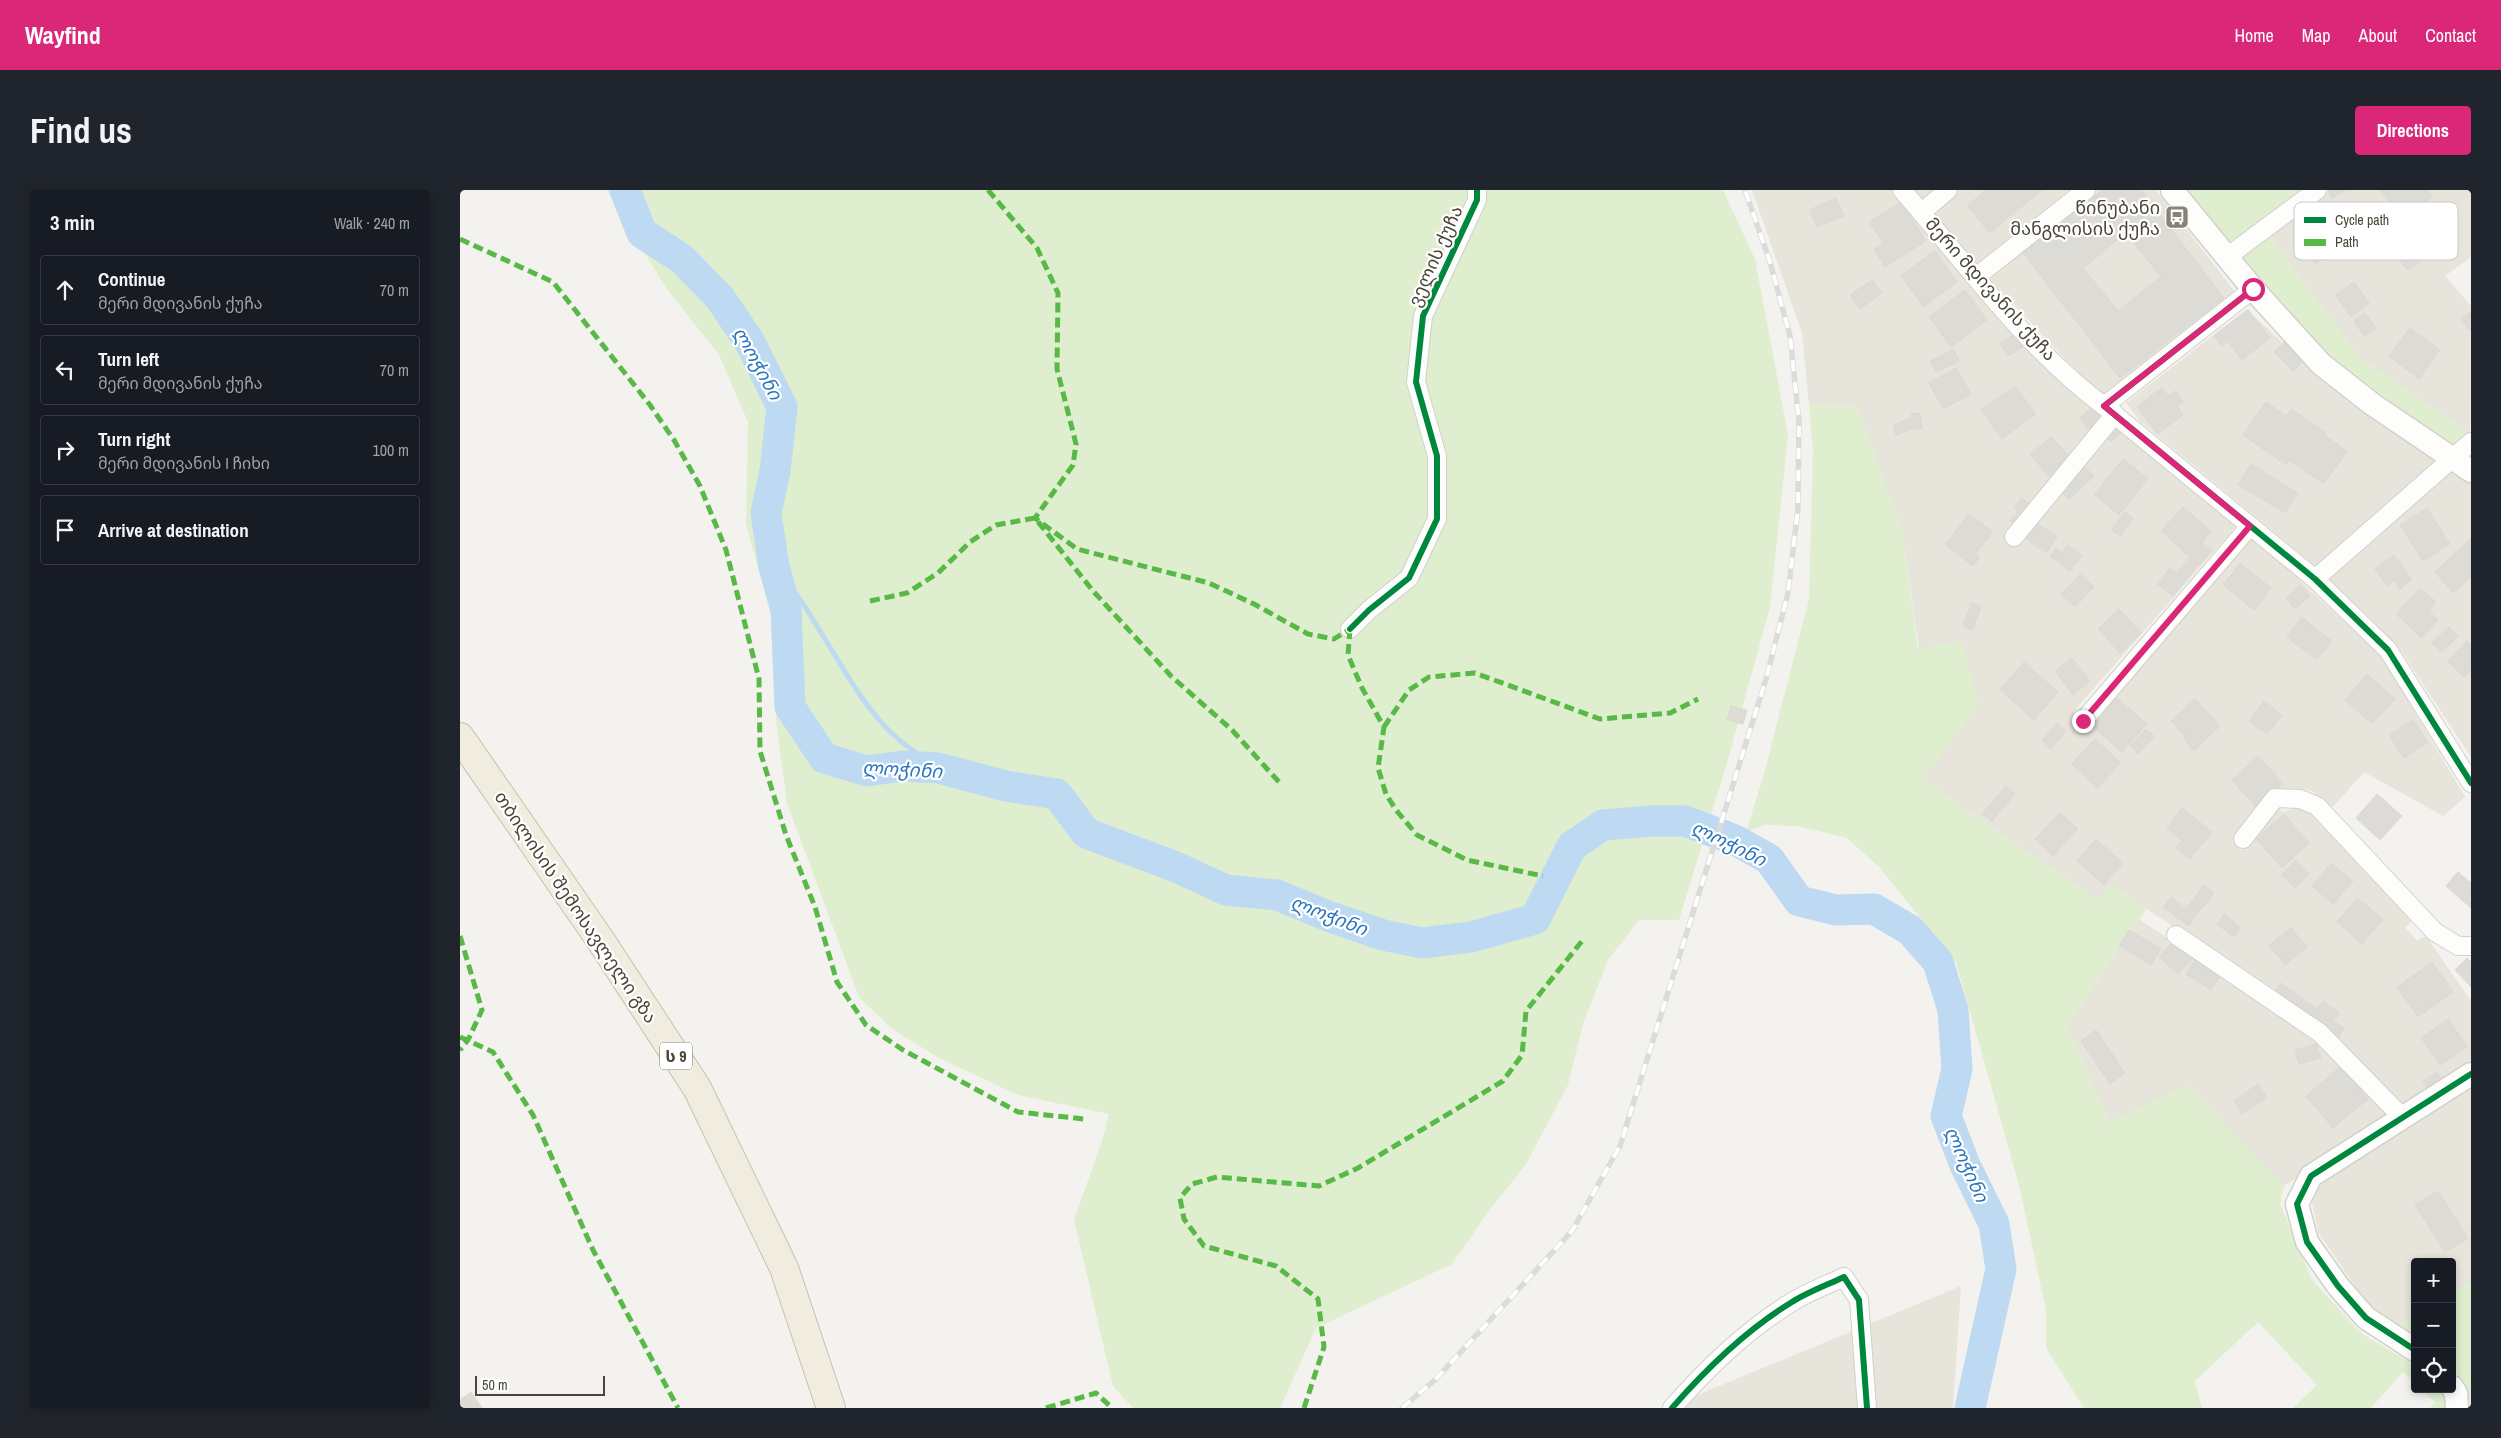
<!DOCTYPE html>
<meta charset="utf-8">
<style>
:root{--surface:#171b24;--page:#20242c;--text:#f1f3f6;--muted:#9ea1a6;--line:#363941;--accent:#db2777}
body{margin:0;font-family:"Archivo Narrow","Noto Sans Georgian",sans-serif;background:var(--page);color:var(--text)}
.controls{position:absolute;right:15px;bottom:15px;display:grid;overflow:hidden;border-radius:5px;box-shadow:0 2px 8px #0003}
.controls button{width:45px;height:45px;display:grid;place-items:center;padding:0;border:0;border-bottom:1px solid var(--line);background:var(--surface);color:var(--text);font:25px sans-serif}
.scale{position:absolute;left:15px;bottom:12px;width:130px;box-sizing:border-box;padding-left:5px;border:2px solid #4b4538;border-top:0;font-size:14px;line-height:18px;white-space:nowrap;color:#4b4538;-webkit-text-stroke:4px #fff;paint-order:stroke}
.stop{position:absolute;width:15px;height:15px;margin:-11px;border:4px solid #db2777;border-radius:50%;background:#fff}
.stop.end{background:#db2777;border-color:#fff;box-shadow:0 1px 5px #0008}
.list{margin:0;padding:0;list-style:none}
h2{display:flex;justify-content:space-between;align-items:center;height:65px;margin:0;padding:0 20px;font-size:21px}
h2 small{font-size:16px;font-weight:400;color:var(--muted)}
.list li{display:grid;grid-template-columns:32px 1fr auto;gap:15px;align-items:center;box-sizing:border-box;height:70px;margin:0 10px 10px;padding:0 10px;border:1px solid var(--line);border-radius:5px}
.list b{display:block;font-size:19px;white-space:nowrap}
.list p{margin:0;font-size:16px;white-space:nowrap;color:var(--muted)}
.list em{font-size:16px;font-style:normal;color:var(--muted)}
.icon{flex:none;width:28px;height:28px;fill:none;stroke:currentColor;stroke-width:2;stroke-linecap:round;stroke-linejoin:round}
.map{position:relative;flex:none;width:2011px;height:1218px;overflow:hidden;border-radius:5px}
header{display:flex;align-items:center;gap:30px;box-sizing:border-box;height:70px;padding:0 25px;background:var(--accent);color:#fff}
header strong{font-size:24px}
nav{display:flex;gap:28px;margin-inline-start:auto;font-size:18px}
.intro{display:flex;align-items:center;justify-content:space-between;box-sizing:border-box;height:120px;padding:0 30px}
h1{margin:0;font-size:35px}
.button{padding:12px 22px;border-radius:5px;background:var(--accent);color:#fff;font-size:18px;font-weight:700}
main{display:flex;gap:30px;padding:0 30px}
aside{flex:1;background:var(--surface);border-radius:5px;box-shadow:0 2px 8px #0003}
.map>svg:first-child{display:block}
.residential{fill:#e7e4db}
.green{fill:#dfeece}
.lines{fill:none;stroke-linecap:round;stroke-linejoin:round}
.stream{stroke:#bddaf2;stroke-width:5}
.river{stroke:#bddaf2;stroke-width:31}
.building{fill:#dddbd6;stroke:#dcd9d4;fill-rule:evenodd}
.minor-casing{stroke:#d1d0cb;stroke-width:20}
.tertiary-casing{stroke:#d1d0cb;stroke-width:25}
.trunk-casing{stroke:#ccc1a8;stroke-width:30}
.minor{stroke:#fdfdfc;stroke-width:18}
.tertiary{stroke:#fdfdfc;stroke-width:22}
.trunk{stroke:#f0ece0;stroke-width:28}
.rail-casing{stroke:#dbdbda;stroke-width:5.5}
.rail{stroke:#fff;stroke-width:4;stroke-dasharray:11;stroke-linecap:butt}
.quiet{stroke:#58b947;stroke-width:5;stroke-dasharray:10 5;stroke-linecap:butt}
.cycleway-casing{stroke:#fff;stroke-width:9}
.cycleway{stroke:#00873e;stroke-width:6}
.route{stroke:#db2777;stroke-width:6}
.labels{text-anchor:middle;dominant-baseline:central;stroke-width:4.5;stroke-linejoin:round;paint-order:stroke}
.shield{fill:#fff;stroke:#817d74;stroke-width:1}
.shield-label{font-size:16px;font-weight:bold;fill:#4b4538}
.poi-label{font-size:18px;fill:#4b4538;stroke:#fff;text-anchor:end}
.street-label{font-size:18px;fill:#4b4538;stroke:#fff}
.water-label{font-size:19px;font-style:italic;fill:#2b77bd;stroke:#fff}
.key{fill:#fff;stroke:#c9c7c3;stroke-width:1}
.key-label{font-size:14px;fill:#4b4538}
</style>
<header>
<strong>Wayfind</strong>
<nav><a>Home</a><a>Map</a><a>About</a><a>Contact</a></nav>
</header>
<div class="intro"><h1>Find us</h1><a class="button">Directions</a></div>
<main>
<aside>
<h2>3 min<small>Walk · 240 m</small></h2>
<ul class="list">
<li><svg class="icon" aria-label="ahead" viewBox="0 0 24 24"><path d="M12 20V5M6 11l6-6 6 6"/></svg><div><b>Continue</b><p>მერი მდივანის ქუჩა</p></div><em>70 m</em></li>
<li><svg class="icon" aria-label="left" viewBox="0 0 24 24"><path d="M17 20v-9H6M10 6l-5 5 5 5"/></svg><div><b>Turn left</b><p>მერი მდივანის ქუჩა</p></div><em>70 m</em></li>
<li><svg class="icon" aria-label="right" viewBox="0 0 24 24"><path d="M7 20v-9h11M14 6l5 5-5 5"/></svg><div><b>Turn right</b><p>მერი მდივანის I ჩიხი</p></div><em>100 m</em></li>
<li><svg class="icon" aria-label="arrive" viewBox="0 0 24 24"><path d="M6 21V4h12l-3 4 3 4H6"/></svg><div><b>Arrive at destination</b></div></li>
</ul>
</aside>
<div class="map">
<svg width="2011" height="1218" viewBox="0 0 2011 1218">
<rect width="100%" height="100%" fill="#f3f2ee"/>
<path class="residential" d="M1292 0H1438L1657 230 1778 334 1614 521 1616 532 1626 541 1790 344 1923 468 2005 607 1983 626 1904 582 1872 618 1851 600 1831 598 1811 601 1773 651 1782 660 1816 615 1823 622 1834 618 1848 621 1859 628 1956 728 1945 737 1957 751 1966 746 2011 811V873L1941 919 1866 837 1650 695 1639 711 1461 589 1501 451 1459 459 1442 341 1397 216 1349 215 1342 143Z
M1451 0H1609L1517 75Z
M1638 0H1696L1775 102 1642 208 1529 88Z
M1870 0H2011V67L1985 86 2011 116 2010 244 1900 168 1807 44Z
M1787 119 1854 183 2011 293V567L1942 462 1909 427 1848 370 1681 232 1666 213Z
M1679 729 1858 849 1926 920V931L1824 996 1726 895 1649 933 1607 835Z
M2011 894V1092L1992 1103V1072H1955V1126L1936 1138 1911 1120 1858 1042 1852 1012 1859 988Z
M1501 1096 1493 1218H1206Z"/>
<path class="green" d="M147 0H1263L1295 69 1328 245 1310 417 1267 573 1219 730H1179L1148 770 1124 831 1108 895 1066 974 1028 1022 992 1074 856 1138 820 1218H673L653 1196 614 1030 643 948 649 924 558 905 479 868 432 839 399 807 327 613 316 530 319 455 286 334 288 232 259 165 204 95Z
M1723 0H1844L1792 36 1769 56Z
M1807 44 1900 168 2010 244 1993 257 1883 177 1844 142 1782 66Z
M1349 215 1397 216 1442 341 1458 459 1501 451 1519 515 1462 590 1639 711 1650 695 1686 719 1607 835 1649 932 1726 894 1824 996 1820 1014 1852 1090 1902 1144 1955 1175V1192L1943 1182 1911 1218H1833L1857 1195 1798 1132 1735 1191 1742 1218H1624L1586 1158V1120L1559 995 1496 772 1420 678 1387 648 1337 636 1305 635 1286 642 1304 584 1349 409 1353 261Z
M2011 1092V1218L2008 1202 1992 1175V1103Z
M1955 1126V1151L1936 1138Z
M1962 1199H1984L1985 1218H1970L1975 1212Z"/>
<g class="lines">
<path class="stream" d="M314 377C357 423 379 484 421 532 436 550 458 564 478 578"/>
<path class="river" d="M165 0 182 43 222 69 260 108 291 154 322 217 315 281 306 323 314 377 326 419 330 517 364 568 407 581 443 576 478 578 546 596 597 604 626 643 716 677 766 700 817 705 868 726 923 745 962 753 1011 747 1075 729 1112 656 1143 635 1191 631H1225L1275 650 1309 669 1339 711 1376 720 1414 719 1450 740 1478 772 1493 820 1497 879 1486 926 1505 975 1534 1034 1541 1079 1510 1218"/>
</g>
<path class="building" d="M1526 0H1582L1530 43 1507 16Z
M1643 0H1681L1764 108 1660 188 1562 62ZM1666 43 1701 87 1658 121 1623 78Z
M1868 0H1886L1872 9Z
M1919 0H1968L1973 6 1946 30Z
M1376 8 1384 26 1357 37 1349 20Z
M1441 12 1466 51 1425 77 1414 59 1423 53 1409 32Z
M1864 34 1880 56 1856 74 1840 52Z
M1951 52 1963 69 1947 80 1935 63Z
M1475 61 1497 92 1463 117 1441 85Z
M1412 90 1422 103 1400 119 1390 105Z
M1894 92 1909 113 1891 127 1875 105Z
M1505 100 1527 130 1491 157 1469 127Z
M1788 120 1810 148 1782 170 1767 151 1761 156 1754 146Z
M2011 122V139L2009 140 2001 128Z
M1905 123 1916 138 1904 146 1894 131Z
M1950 138 1980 160 1959 189 1929 166Z
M1556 143 1565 155 1549 166 1540 154Z
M1828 148 1847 168 1833 181 1814 162Z
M1494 159 1499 171 1476 182 1470 171Z
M1496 178 1511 204 1483 219 1469 193Z
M1555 196 1576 224 1542 249 1521 220Z
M1702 198 1708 206 1715 201 1723 212 1717 216 1723 225 1697 244 1677 216Z
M1806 212 1826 226 1832 219 1865 242 1864 245 1887 261 1864 294 1829 270 1826 275 1783 245Z
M1634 216 1643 228 1628 239 1620 227Z
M1460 223 1462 239H1453L1436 245 1433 235 1452 228 1451 224Z
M1656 230 1665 240 1651 252 1642 242Z
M1591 246 1609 266 1589 286 1570 265Z
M1663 269 1688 289 1659 325 1634 305Z
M1621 273 1634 286 1609 310 1597 297Z
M1791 274 1838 303 1825 323 1778 295Z
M1562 308 1573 317 1557 336 1550 331 1558 321 1554 317Z
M1723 317 1751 341 1742 352 1752 361 1739 375 1701 341Z
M1967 318 1990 354 1963 371 1940 335Z
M1665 322 1673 328 1660 346 1651 340Z
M1509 324 1533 342 1516 363 1520 367 1513 376 1485 354Z
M1574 331 1597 347 1586 363 1563 347Z
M2011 348V387L1993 403 1975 382Z
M1608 355 1622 366 1610 381 1590 366 1596 358 1602 363Z
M1934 365 1952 390 1940 399 1934 390 1927 396 1915 379Z
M1729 368 1738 375 1713 406 1697 394 1710 378 1717 383Z
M1780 373 1811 398 1794 420 1763 395Z
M1620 384 1634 397 1615 417 1601 404Z
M1840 395 1850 406 1835 419 1826 408Z
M1960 398 1976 412 1969 421 1978 430 1961 448 1936 424Z
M1511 413 1521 416 1513 440 1503 436Z
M1659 419 1681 443 1660 463 1638 439Z
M1842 427 1872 451 1856 470 1827 447Z
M1989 437 1998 447 1981 462 1972 453Z
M2007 451 2011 455V480L2004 487 1987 471Z
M1612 468 1630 491 1613 505 1595 481Z
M1564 472 1598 502 1574 530 1540 500Z
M1907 484 1935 509 1912 534 1885 510Z
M1657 508 1687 534 1662 562 1632 536Z
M1735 509 1760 536 1734 561 1723 548 1725 546 1711 531Z
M1804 511 1822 525 1807 544 1789 531Z
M1271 516 1287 520 1283 534 1267 530Z
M1953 530 1968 552 1944 568 1929 545Z
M1597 533 1606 541 1591 559 1582 551Z
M1686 539 1695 547 1678 564 1670 556Z
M1635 549 1661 573 1637 598 1611 574Z
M1798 566 1823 593 1796 617 1772 590Z
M1546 596 1555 604 1532 631 1522 624Z
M1917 604 1942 626 1920 650 1896 628Z
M1722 618 1752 642 1730 669 1716 658 1722 651 1707 638Z
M1600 623 1618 639 1593 666 1575 649Z
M1824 624 1849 653 1822 678 1796 649Z
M1636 649 1663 673 1644 695 1617 671Z
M1836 670 1849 684 1835 698 1821 685Z
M1871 673 1893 691 1873 714 1852 696Z
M1998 682 2011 693V718L1986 696Z
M1744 695 1754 703 1728 736 1703 717 1711 707 1726 719Z
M1897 708 1923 729 1902 754 1877 732Z
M1764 724 1781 738 1774 747 1757 734Z
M1831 738 1847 757 1825 775 1809 755Z
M1669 740 1701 759 1691 775 1659 755Z
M1716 749 1734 767 1718 784 1699 767Z
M1738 766 1763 782 1751 800 1726 784Z
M2007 768 2011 772V797L1995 780Z
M1972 772 1993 802 1958 827 1937 797Z
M1821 793 1857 819 1863 811 1879 823 1873 830 1884 839 1878 848 1814 802Z
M1988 829 2007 856 1981 875 1961 848Z
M1636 840 1665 883 1650 894 1621 851Z
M1856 854 1861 868 1839 874 1835 860Z
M1881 876 1908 909 1873 938 1846 906Z
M1977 882 1983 892 1969 901 1963 891Z
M1798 894 1807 907 1782 924 1774 911Z
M1978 1001 2008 1048 1985 1062 1955 1015Z
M11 1202 22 1218H0V1210Z"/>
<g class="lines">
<g class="minor-casing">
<path id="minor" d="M1442 0C1506 73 1565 157 1644 216
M1462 22 1488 0
M1767 67 1857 0
M1516 87 1626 0
M1793 99 1644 216 1855 389 1928 460 2011 593
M1554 347 1655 224
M1855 389 2011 252
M890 439 909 420 949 388 977 329V266L956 192 963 126 1017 10V0
M1623 531 1790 336
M1783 649 1815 608 1840 609 1857 616 1975 742 1998 756H2011
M1716 745 1860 843 1943 928
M1212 1218C1247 1178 1286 1140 1332 1112 1348 1102 1367 1095 1384 1087L1399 1110 1407 1218"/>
</g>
<g class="tertiary-casing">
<path id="tertiary" d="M1712 0 1793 99 1861 174 1912 214 2011 281
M1955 1160 1906 1128 1878 1096 1847 1052 1837 1014 1851 986 2011 884
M1992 1197 1996 1203 1997 1218"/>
</g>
<g class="trunk-casing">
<path id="trunk" d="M0 547 141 751 237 898 324 1078 371 1218"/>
</g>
<use href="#minor" class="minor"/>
<use href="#tertiary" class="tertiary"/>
<use href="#trunk" class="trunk"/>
<g class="rail-casing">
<path id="rail" d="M942 1218 975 1190 1112 1041 1160 956 1306 489 1328 403 1338 318 1339 232 1330 146 1310 72 1285 0"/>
</g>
<use href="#rail" class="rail"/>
<path class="quiet" d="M528 0 577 58 598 103 597 179 616 254 613 275 575 328 617 359 749 393 794 414 848 444 874 449 890 439
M0 49 93 92 190 215 214 250 240 296 266 360 299 489 300 561 326 645 355 717 377 792 406 835 443 860 558 922 624 929
M410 411 447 403 478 383 510 352 536 335 575 328 633 401 711 486 772 540 819 592
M890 439 888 465 902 498 924 537 918 578 926 604 936 620 957 645 1007 670 1083 686
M924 537 949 500 969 487 1015 483 1140 529 1210 523 1238 509
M0 746 22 820 8 850 0 860
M0 847 33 862 73 925 133 1060 218 1218
M586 1218 636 1203 652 1218
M844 1218 864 1157 858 1109 816 1076 744 1056 724 1029 720 1008 732 994 757 987 859 996 898 978 1043 891 1062 865 1066 821 1122 751"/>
<g class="cycleway-casing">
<path id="cycleway" d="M1793 99 1644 216 1855 389 1928 460 2011 593
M890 439 909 420 949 388 977 329V266L956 192 963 126 1017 10V0
M1955 1160 1906 1128 1878 1096 1847 1052 1837 1014 1851 986 2011 884
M1212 1218C1247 1178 1286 1140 1332 1112 1348 1102 1367 1095 1384 1087L1399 1110 1407 1218"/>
</g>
<use href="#cycleway" class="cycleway"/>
</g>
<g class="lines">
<path class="route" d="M1623 531 1790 336 1644 216 1793 99"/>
</g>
<defs>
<g id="bus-square" transform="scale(1.25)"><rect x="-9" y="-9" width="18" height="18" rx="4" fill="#868278" stroke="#fff"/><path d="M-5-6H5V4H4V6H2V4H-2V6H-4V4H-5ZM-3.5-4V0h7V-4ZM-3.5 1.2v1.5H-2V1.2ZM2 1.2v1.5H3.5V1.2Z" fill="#fff"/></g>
</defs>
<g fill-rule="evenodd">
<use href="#bus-square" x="1717" y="27"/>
</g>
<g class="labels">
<rect class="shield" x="200" y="852.5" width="32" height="27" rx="4"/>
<g class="shield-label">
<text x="216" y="866">ს 9</text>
</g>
<g class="poi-label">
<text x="1700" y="17">წინუბანი<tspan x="1700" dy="21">მანგლისის ქუჩა</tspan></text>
</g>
<g class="street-label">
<text transform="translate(975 66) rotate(-66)">ველის ქუჩა</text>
<text transform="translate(1531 99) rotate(48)">მერი მდივანის ქუჩა</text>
<text transform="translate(116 717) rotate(56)">თბილისის შემოსავლელი გზა</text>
</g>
<g class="water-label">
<text transform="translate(298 173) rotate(61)">ლოჭინი</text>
<text transform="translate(442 579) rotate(3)">ლოჭინი</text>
<text transform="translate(1269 653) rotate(26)">ლოჭინი</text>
<text transform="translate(869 725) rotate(21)">ლოჭინი</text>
<text transform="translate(1507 974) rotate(66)">ლოჭინი</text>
</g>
</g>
<rect x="1834" y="12" width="164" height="58" rx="8" class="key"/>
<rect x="1844" y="27" width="22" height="6" fill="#00873e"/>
<rect x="1844" y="49" width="22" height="7" fill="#58b947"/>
<g class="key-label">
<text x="1875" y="35">Cycle path</text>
<text x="1875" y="57">Path</text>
</g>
</svg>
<div class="controls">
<button>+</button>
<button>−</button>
<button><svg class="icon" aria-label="locate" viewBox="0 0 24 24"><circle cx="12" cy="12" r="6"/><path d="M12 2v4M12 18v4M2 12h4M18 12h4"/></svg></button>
</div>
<div class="scale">50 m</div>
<div class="stop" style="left:1793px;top:99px"></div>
<div class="stop end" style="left:1623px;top:531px"></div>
</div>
</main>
